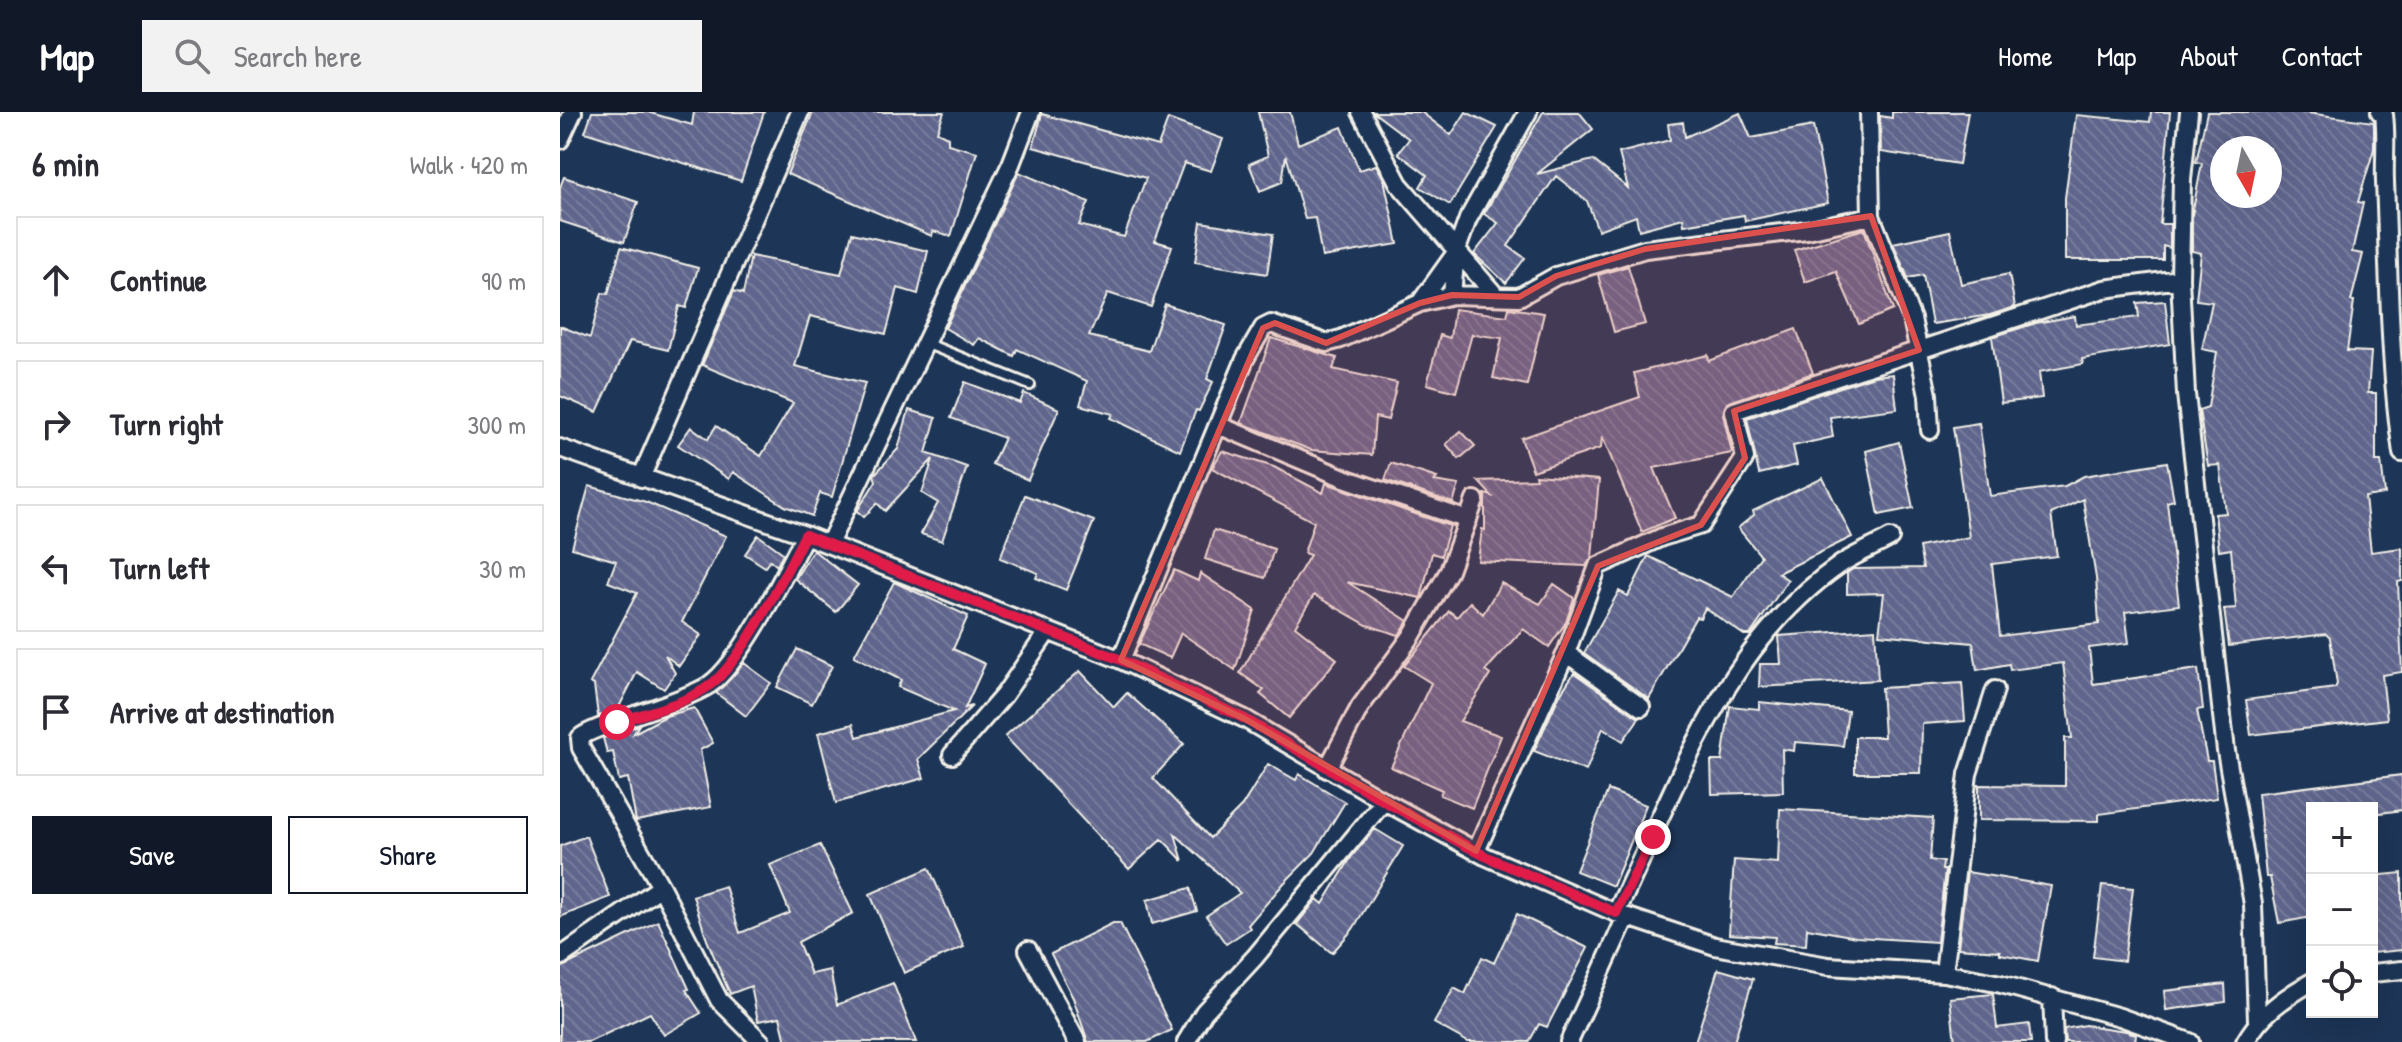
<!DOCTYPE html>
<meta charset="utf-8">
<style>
:root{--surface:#fff;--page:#f2f2f3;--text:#2b2b33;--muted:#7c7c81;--line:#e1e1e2;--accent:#111827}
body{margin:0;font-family:"Patrick Hand",sans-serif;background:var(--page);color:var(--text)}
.controls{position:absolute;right:24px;bottom:24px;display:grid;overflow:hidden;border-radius:0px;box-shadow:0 8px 32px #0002}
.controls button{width:72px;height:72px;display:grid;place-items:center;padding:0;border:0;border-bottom:2px solid var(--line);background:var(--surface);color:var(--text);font:40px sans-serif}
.compass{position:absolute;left:1650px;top:24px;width:72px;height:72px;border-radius:50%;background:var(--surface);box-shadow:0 8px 32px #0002;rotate:171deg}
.stop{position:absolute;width:24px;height:24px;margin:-18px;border:6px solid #e11d48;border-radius:50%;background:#fff}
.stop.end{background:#e11d48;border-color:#fff;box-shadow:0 2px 8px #0008}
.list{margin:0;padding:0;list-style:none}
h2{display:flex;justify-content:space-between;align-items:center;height:104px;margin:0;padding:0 32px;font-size:34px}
h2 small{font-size:26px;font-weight:400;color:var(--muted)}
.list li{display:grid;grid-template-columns:52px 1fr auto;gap:24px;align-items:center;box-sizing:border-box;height:128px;margin:0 16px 16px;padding:0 16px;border:2px solid var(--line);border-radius:0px}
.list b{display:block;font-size:30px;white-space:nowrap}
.list em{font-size:26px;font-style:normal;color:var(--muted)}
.actions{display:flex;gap:16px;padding:24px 32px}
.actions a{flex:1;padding:18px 0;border:2px solid var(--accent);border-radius:0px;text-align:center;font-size:28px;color:var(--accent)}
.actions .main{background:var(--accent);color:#fff}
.icon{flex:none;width:44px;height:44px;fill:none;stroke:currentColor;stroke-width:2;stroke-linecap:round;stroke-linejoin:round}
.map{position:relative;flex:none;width:1842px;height:930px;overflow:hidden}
header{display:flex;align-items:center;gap:48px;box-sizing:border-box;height:112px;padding:0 40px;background:var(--accent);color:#fff}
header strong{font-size:38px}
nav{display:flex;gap:44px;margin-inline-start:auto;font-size:28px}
.search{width:560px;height:72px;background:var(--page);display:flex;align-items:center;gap:20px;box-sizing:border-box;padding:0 28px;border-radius:0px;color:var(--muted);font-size:30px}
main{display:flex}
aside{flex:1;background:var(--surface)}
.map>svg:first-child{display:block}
.building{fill:url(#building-back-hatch);stroke:#f4f1e8;stroke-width:2;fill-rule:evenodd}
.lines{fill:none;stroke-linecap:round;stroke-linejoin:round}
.lane-casing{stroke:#f4f1e8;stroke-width:14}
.street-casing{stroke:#f4f1e8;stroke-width:22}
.lane{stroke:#1d3557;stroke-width:8}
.street{stroke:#1d3557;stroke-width:16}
.route{stroke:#e11d48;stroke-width:10}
.marked{fill:#dc504e;fill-opacity:0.2;stroke:#dc504e;stroke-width:6;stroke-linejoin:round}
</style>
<header>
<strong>Map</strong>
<div class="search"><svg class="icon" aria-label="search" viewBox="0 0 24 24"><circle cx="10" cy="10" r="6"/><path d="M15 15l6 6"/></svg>Search here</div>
<nav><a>Home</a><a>Map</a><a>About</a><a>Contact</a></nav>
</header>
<main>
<aside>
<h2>6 min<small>Walk · 420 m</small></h2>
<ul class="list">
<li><svg class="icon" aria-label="ahead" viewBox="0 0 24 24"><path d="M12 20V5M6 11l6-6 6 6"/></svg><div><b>Continue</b></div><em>90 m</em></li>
<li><svg class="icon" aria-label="right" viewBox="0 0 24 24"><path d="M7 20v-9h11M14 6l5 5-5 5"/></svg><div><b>Turn right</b></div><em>300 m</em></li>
<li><svg class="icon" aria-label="left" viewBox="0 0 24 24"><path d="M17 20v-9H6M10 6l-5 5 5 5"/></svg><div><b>Turn left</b></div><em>30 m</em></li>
<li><svg class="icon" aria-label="arrive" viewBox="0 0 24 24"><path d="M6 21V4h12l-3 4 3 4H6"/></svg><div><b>Arrive at destination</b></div></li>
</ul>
<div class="actions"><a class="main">Save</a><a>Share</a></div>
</aside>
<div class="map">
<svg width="1842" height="930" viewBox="0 0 1842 930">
<defs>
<pattern id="building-back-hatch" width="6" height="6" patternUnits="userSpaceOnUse" patternTransform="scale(2)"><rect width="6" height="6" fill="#5f658c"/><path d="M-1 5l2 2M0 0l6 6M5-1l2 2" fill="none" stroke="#777c9c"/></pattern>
</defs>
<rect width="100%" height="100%" fill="#1d3557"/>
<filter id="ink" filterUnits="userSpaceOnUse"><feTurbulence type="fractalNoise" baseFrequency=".0125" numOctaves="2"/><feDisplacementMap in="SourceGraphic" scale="16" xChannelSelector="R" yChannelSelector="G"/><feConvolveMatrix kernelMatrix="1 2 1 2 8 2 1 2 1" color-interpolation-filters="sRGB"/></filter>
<g filter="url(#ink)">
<path class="building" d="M32 0H87L132 13 134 0H204L181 69 25 20Z
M253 0H384L377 20 388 25V32L417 40 391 124 373 119 372 124 227 62Z
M698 0H730L738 32 782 15 799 58 816 53 824 67 838 132 762 145 755 106 745 107 726 43 722 70 700 79 689 52 708 44Z
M813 0H861L891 23 906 0 937 15 890 93 860 75 867 63 838 41 849 27Z
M983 0H1019L1033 17 977 62 1033 48 1068 76 1059 41 1110 28 1108 12 1123 10 1125 25 1180 1 1191 26 1253 14 1268 91 1185 109 1184 103 1124 113 1123 106 1079 118 1076 104 1038 118 1027 89 996 64 948 134 965 146 946 171 914 142 938 111 924 102Z
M1332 0H1408L1399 52 1321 40 1320 4 1332 6Z
M1591 0H1610L1600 112H1610V136L1603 134V148H1505V86L1516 3 1590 10Z
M1647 0H1740L1814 10V37L1798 90 1803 91 1792 140 1803 142 1791 189H1794L1787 239 1811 240 1808 281H1816V349H1821L1825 382 1805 385 1811 440 1842 436V469L1838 470 1842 560 1822 563 1827 607 1691 623 1686 588 1775 576 1777 572 1770 526 1766 522 1669 534 1664 497 1676 496 1671 437 1659 439 1655 402 1666 401 1660 353 1648 354 1639 298 1648 295 1657 240 1642 237 1652 190 1636 188 1641 141 1632 139V103L1642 51 1636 50ZM1662 36H1710V84H1662Z
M482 2 598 34 608 7 663 27 651 59 624 51 595 129 612 134 591 195 548 181 529 224 589 239 605 192 666 213 647 267 653 270 639 299 636 298 620 339 551 306 553 302 520 293 527 269 457 237 454 244 419 226 414 233 385 216 459 60 529 90 519 113 564 125 586 66 473 35Z
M4 65 78 90 64 130 0 109V75Z
M641 110 713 122 707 162 635 150Z
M1304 117 1333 198 1299 212 1276 159 1245 170 1234 138Z
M1390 119 1401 172 1449 162 1455 195 1430 203 1372 212 1363 163 1348 166 1333 131Z
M292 121 368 139 358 182 338 176 326 222 250 204 235 254 305 271 272 385 260 381 252 404 225 394 173 360 169 367 118 333 131 315 148 327 156 314 201 344 233 291 142 253 174 179 183 182 191 144 281 162Z
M61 135 138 156 126 196 119 194 108 238 70 229 37 300 0 284V214L30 226 42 181 48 182Z
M1068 154 1085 212 1054 220 1038 163Z
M1605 189 1610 232 1522 247 1523 252 1479 260 1482 286 1441 291 1432 225 1476 211 1515 204 1516 213 1579 205 1577 191Z
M949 196 984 201 967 273 933 266 942 226 912 222 896 280 867 272 880 223 890 226 894 197 947 204Z
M1236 217 1253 261 1167 291 1163 302 1172 341 1094 356 1115 406 1082 420 1042 324 1041 336 973 359 961 326 1080 285 1074 261 1148 243 1149 249Z
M711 226 777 246 773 257 837 271 828 308 815 305 812 343 751 338 681 311Z
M1333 262 1337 297 1270 305 1273 325 1233 334 1237 353 1199 362 1187 306 1314 264Z
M405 270 460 291 464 281 499 297 468 368 432 352 444 326 391 306Z
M349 298 376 306 366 341 407 355 382 429 361 422 378 391 362 381 373 347 325 399 317 391 304 405 297 399 316 369 314 363 338 337Z
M1419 311 1430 384 1505 374 1524 364 1607 350 1614 388 1607 390 1619 493 1565 500 1569 531 1529 536 1533 572 1638 557 1643 597 1637 598 1647 649H1652L1657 686 1539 702V709L1419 708V673L1505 674V626H1512L1503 551 1450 558 1449 552 1417 558 1413 531 1319 522 1324 481 1287 482V461L1293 457 1363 456 1359 435 1409 425 1393 315ZM1523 387 1536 466 1539 512 1440 524 1432 452 1497 444 1491 402Z
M901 319 915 334 899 347 886 332Z
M1339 330 1353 396 1319 403 1306 339Z
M662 339 714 355 763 381 766 371 890 414 881 444 872 441 861 486 787 470 848 509 839 523 807 513 754 483 735 514 777 547 729 606 700 582 704 578 680 561 750 443 744 441 754 410 652 356Z
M831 351 877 366 874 369 899 373 893 391 825 368Z
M975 363 1039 368 1032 445 1026 454 918 449 922 417 925 418V382L932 384 918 369 976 367Z
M1263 366 1292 425 1218 461 1228 468 1190 523H1184L1145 496 1140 506 1136 505 1089 587 1024 541 1059 479 1068 484 1088 444 1173 485 1201 444 1178 416 1194 403 1193 399Z
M29 374 86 390 166 424 122 510 141 523 119 554 105 543 115 561 104 577 77 560 58 597 38 604 34 573 30 571 77 481 48 470 56 449 12 436Z
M465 383 534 409 506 478 476 466 478 461 440 446Z
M654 418 714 437 705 466 645 447Z
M198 423 223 441 217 454 210 448 205 455 185 442Z
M253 438 298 473 276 500 235 467Z
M614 458 638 469 640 461 695 498 675 558 621 521 610 546 579 532Z
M334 470 408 504 393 537 425 552 405 596 412 594 358 647 364 666 276 691 258 621 293 612 297 625 394 599 338 575 341 568 294 544Z
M941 471 980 492 994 472 1014 486 1006 510 989 535 963 517 925 559 930 563 900 609 941 624 912 696 880 683 882 678 831 655 871 571 844 554 889 499 897 505 910 490 923 502Z
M1315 517 1318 568 1199 575 1200 552H1221L1219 524Z
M237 537 272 554 252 592 217 575Z
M184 551 211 571 186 604 156 581Z
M520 559 554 595 567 581 624 632 593 666 650 726 682 694 708 652 736 668 739 662 785 690 754 741 724 771 688 813 690 816 666 832 646 804 680 781 615 722 623 749 602 727 569 757 445 624Z
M1014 561 1079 606 1063 629 1043 616 1026 659 974 639 999 584Z
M1402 571 1405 609 1362 612 1361 661H1295V625H1324L1321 576Z
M1199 590 1288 599 1283 634 1235 630 1234 639 1222 637 1223 680 1152 682 1151 649H1162L1170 594 1199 597Z
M134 596 153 631 140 638 151 695 76 709 68 666 59 668 53 640 47 641 43 626 79 613 74 621 106 604Z
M1842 663V698L1812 702V696H1752V805L1719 811 1710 765H1706L1698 681Z
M1048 678 1086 693 1053 774 1016 759Z
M1220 697 1373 706 1370 748 1383 750 1382 758H1385L1377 830 1296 825 1247 816 1246 833 1214 831 1215 825 1169 822 1174 748 1218 751Z
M815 717 843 734 793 817 772 841 737 812 757 787 763 792 792 744Z
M26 724 50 785 0 805V734Z
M260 733 293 801 238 830 251 862 270 858 277 893 333 871 356 930H226L220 905 198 909 191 874 170 882 147 828 133 784 165 774 180 821 230 801 210 753Z
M369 756 404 835 344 861 310 782Z
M1407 760 1491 774 1478 849 1440 842V839L1398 836Z
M1842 761V838L1812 841V764Z
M1542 773 1573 776 1564 849 1533 845Z
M630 776 637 799 592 812 587 788Z
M957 802 1028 836 987 915 979 912 969 930H908L874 911 894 876 905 882 922 845 934 851Z
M98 809 129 877 126 878 141 901 104 923 90 901 29 930H0V856Z
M553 811H560L612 918 587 930H528L513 886 491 842Z
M1158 857 1193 867 1174 930H1135Z
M1665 872 1666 890 1606 898 1604 879Z
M1433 882 1437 916 1469 912 1471 930H1395L1390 886Z
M1525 913 1566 919 1576 922 1575 930H1505L1504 917Z"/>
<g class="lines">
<g class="lane-casing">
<path id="lane" d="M365 231 470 273"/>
</g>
<g class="street-casing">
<path id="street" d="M801 0 839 72 936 184
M1309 0 1311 104 1352 207 1368 283 1370 318
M1629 0 1622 67 1620 167 1626 282 1666 639 1693 792 1697 908
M1820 0 1824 3C1827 25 1824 48 1825 70 1829 160 1829 252 1842 341
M0 28 13 0
M892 183 896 140 908 107 968 0
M860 191 895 142
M658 313 784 366 908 408
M0 336 245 423 561 548 685 607 824 689 925 744 1056 801 1155 834 1268 854 1384 861 1441 872 1560 905 1630 930
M81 366 240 0
M269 432 451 52 471 0
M1006 541 1038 454 1102 425 1141 413 1185 346 1174 299 1544 177 1620 167
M561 548 685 247 703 216 711 212 766 231 781 227 860 191 892 183 959 185 996 164 1085 137 1247 118 1311 104
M392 643 444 583 488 519
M767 657 800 595 851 525 889 459 915 388
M916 739 1006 541 1081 595
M1056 801C1117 676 1161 535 1281 452 1296 442 1314 435 1330 426
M468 838 517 930
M0 845 101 775
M1384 861 1408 662 1435 578
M1812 861 1842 858
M1492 885 1494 930
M201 930 159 888 101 775 21 636 20 626C28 615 124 590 149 573 180 553 227 458 245 423
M626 930 644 900 695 845 824 689
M1009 930 1066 805
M1685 930C1701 902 1723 886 1752 870"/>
</g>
<use href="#lane" class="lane"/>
<use href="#street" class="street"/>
</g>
</g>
<g class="lines" filter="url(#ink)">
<path class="route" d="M57 610C89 600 128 592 154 570 186 542 225 462 245 423L561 548 685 607 824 689 925 744 1056 801 1093 725"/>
</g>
<path class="marked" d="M1311 104 1359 238 1174 299 1185 346 1141 413 1038 454 916 739 685 607 561 548 703 216 715 211 766 231 860 191 892 183 959 185 996 164 1085 137Z"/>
</svg>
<div class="controls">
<button>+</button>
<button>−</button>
<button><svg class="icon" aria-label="locate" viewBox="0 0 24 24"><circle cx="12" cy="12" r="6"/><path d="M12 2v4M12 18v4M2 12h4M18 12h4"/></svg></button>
</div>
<svg class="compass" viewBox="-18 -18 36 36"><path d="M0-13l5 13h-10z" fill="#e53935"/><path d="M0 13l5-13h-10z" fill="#7c7c81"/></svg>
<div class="stop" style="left:57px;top:610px"></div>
<div class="stop end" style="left:1093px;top:725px"></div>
</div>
</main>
